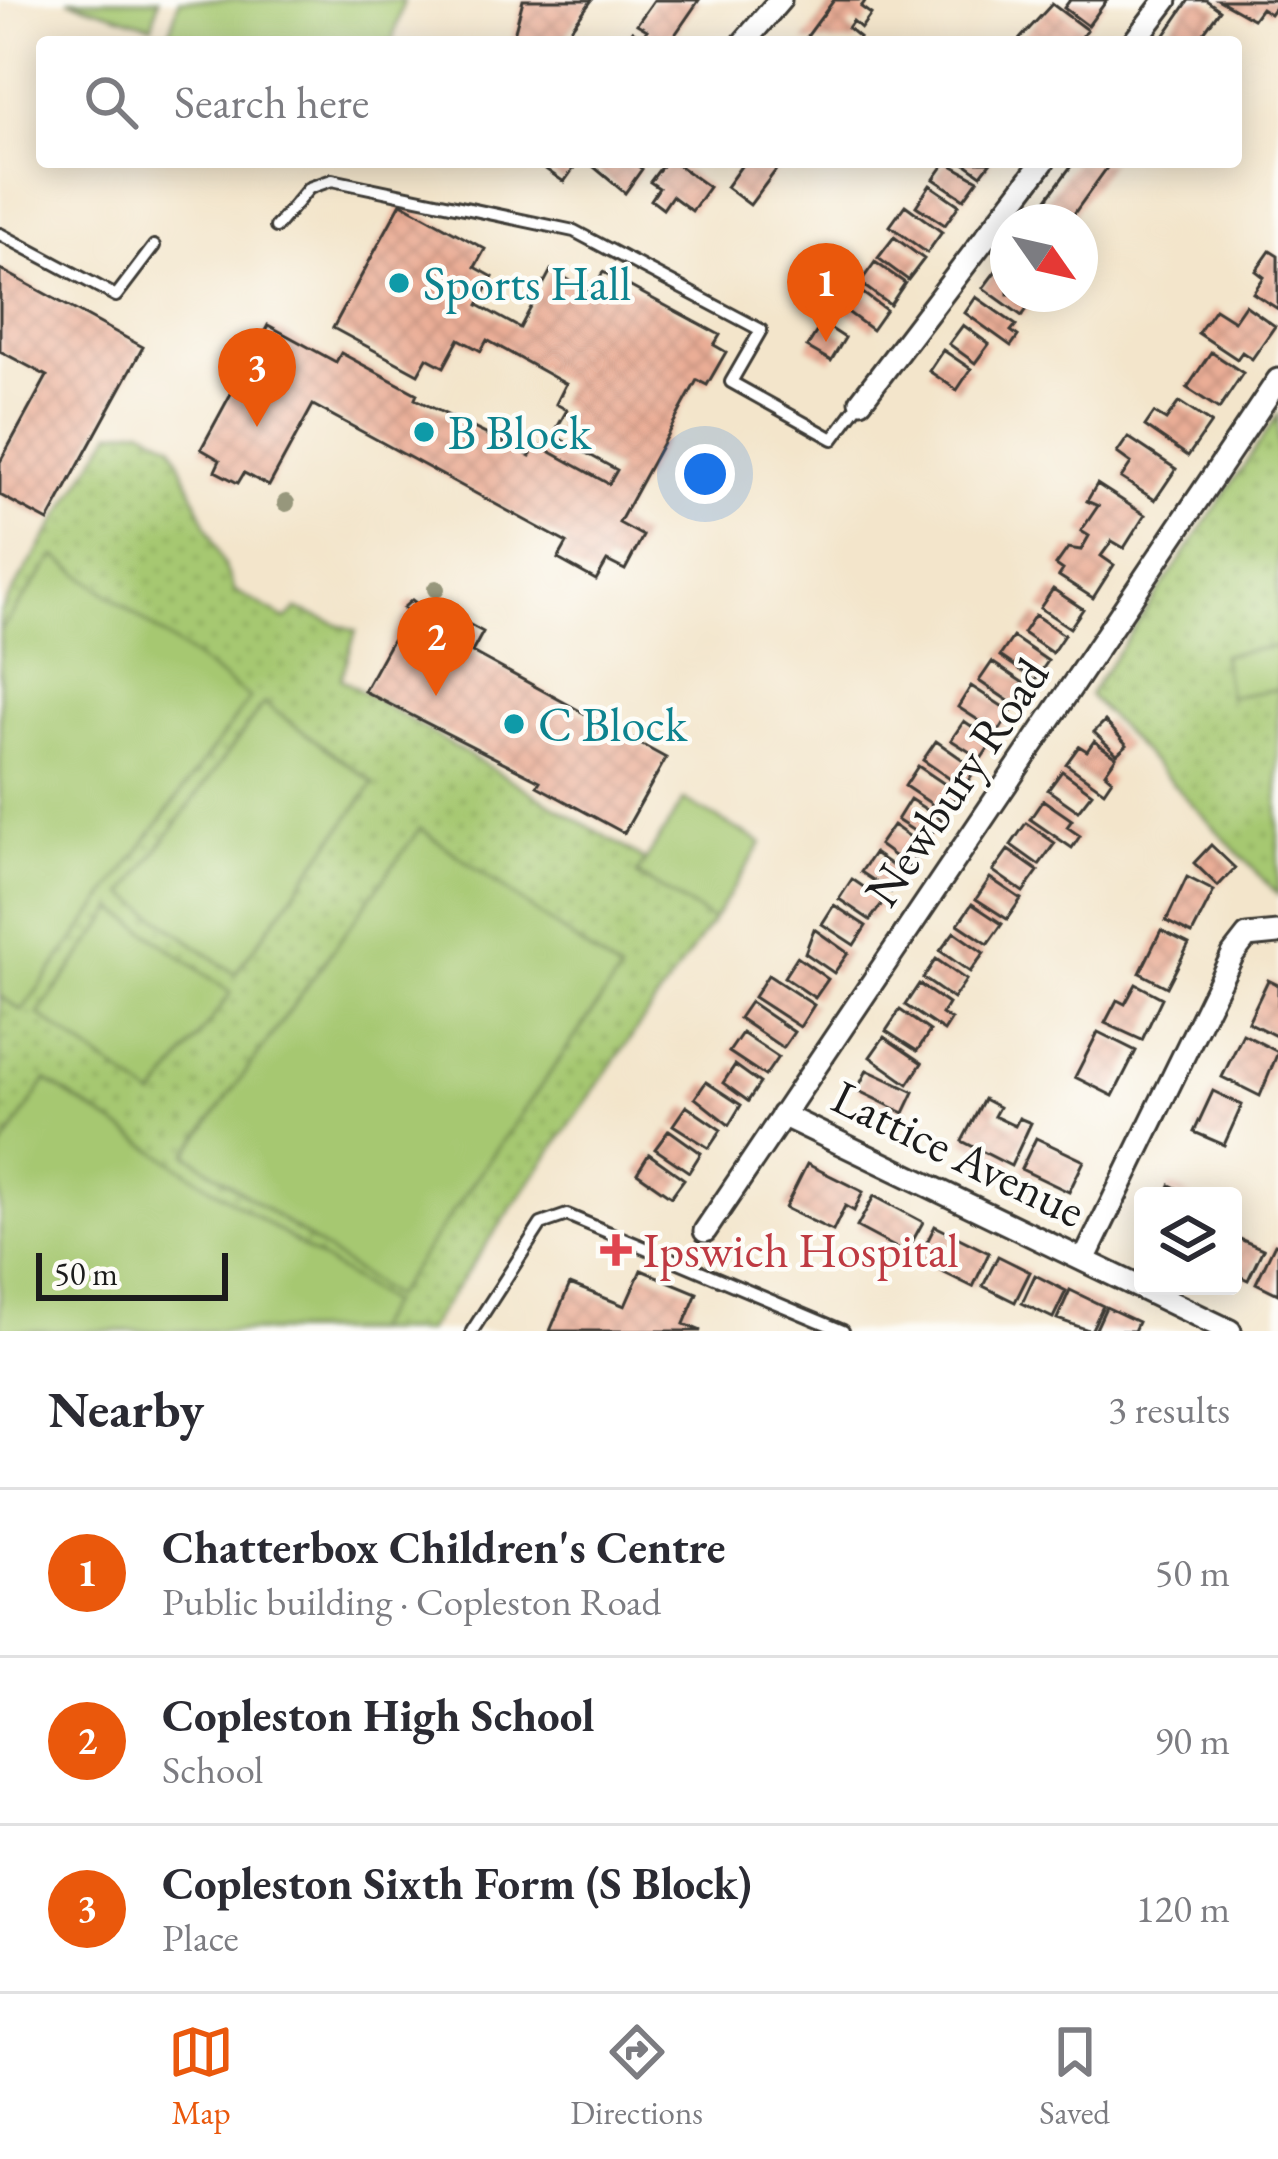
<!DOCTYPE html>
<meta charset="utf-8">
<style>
:root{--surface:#fff;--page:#f7f7f7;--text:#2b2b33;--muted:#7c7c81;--line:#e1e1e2;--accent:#ea580c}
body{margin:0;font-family:"EB Garamond",serif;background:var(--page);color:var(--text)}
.controls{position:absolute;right:36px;bottom:36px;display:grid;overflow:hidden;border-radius:12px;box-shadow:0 6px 30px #0003}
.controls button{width:108px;height:108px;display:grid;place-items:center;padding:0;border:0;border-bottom:3px solid var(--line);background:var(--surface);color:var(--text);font:60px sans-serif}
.compass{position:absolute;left:990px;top:204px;width:108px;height:108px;border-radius:50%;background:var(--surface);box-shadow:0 6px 30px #0003;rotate:124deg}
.scale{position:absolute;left:36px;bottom:30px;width:192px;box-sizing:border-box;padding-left:12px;border:6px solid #1c1c1c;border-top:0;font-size:33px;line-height:42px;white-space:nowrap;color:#1c1c1c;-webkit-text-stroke:9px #fdfcf7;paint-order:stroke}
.you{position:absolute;left:705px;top:474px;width:42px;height:42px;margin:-30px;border:9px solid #fff;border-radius:50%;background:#1a73e8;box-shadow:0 0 0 18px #1a73e833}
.badge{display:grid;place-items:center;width:78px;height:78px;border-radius:50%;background:var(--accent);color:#fff;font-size:39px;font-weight:700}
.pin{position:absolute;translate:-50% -99px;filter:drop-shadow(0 3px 6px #0008)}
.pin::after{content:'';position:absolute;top:63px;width:42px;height:36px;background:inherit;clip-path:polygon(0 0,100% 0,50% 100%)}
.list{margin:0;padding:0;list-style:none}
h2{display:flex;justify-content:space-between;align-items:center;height:156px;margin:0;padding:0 48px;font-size:51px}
h2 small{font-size:39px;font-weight:400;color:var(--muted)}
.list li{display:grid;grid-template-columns:78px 1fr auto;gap:36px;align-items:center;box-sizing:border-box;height:168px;padding:0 48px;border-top:3px solid var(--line)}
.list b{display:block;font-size:45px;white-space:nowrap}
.list p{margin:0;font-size:39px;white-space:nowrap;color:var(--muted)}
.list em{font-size:39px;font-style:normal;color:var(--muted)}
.icon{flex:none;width:66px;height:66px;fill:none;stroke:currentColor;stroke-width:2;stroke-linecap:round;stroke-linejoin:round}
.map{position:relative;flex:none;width:1278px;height:1331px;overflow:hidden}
.search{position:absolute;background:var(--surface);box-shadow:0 6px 30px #0003;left:36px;right:36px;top:36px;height:132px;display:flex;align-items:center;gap:30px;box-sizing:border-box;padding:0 42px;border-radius:12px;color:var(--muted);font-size:45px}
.sheet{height:660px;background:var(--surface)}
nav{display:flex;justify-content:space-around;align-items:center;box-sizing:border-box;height:168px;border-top:3px solid var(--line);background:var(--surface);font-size:33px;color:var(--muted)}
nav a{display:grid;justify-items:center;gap:6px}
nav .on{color:var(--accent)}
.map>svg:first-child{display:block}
.grass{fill:url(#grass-dots);stroke:#617246;stroke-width:3}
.garden{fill:#a6c871;stroke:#617246;stroke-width:3}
.building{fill:url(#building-cross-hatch)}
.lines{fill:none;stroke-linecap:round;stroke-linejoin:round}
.lane-casing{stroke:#3c3a36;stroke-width:16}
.street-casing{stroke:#3c3a36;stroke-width:27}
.lane{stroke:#fff;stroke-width:10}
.street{stroke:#fff;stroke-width:21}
.tree{fill:#97977b}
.culture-dot{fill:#0f9aa8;stroke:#fdfcf7;stroke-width:4.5}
.health-dot{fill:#e0444e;stroke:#fdfcf7;stroke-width:4.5}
.labels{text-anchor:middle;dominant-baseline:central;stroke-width:9;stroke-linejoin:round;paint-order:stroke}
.culture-label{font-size:48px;fill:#0d838f;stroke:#fdfcf7;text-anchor:start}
.street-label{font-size:48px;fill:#1c1c1c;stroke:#fdfcf7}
.health-label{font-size:48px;fill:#be3a42;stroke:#fdfcf7;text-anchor:start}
</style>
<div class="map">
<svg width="1278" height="1331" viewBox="0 0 1278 1331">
<defs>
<pattern id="grass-dots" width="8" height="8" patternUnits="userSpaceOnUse" patternTransform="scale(3)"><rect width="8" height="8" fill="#a6c871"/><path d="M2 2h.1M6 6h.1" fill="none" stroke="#8eab61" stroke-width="1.8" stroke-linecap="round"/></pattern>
<pattern id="building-cross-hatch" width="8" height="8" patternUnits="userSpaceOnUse" patternTransform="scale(3)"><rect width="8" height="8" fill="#eaad96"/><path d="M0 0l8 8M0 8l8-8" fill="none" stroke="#c89481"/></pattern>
</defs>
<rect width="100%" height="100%" fill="#fdfcf7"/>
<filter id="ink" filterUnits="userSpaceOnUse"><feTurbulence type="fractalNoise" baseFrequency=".00833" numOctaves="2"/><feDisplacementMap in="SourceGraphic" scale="24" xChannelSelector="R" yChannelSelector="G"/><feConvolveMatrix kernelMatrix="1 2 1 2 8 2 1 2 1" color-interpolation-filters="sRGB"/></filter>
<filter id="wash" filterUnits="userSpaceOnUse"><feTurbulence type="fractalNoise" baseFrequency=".004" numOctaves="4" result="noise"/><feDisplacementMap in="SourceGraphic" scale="48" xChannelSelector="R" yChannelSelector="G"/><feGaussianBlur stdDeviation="2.7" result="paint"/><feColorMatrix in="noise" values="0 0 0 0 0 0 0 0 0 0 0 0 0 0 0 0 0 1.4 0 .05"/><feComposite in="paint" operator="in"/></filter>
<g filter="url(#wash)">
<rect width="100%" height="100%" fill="#f3e5cb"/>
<path class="grass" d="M1278 415V895L1089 695Z
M142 428 172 444 235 591 286 619 297 609 356 631 341 679 645 860 637 875 713 920 426 1331H0V612L112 432Z"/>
<path class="garden" d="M68 0H159L152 26Z
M179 0H404L392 42H167Z
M55 556 250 698 22 1011 0 996V631Z
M1278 646V689L1229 697 1222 655Z
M264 703 374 783 235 974 125 894Z
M684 800 762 843 713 920 637 874Z
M420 828 620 973 393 1297 187 1154Z
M115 909 231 993 154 1098 38 1014Z
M46 1080 389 1303 371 1331H0V1151Z"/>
<g id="blocks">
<path class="building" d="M523 0H592L561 42H512Z
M654 0H699L670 42H625L632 31 642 38 647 30 637 24Z
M834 0H866L861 7 871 14 861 28 853 21 848 28 859 37 854 42H803Z
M1070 0H1107L1088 26 1064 8Z
M1189 0H1206L1220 10 1197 42H1160Z
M1219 0H1278V3L1270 14 1261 8 1253 19Z
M1052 4 1087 30 1078 42H1017Z
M544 162H578L564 182 541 166Z
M588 162H633L642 169 625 193Z
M665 162H674L709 187 692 211 672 196 663 209 651 200 659 188 650 182Z
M744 162H782L750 205 726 187Z
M946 162 978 180 964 199 934 179Z
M963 162H991L981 175Z
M1074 162H1111L1068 222H1053L1038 211Z
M930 185 959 205 945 225 916 206Z
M401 203 485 249 475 267 493 277 478 305 520 328 551 270 592 293 603 272 720 335 714 345 726 352 707 385 697 380 619 523 643 536 625 570 607 561 596 580 558 559 567 543 313 405 269 486 244 473 238 483 215 471 220 460 201 449 268 325 336 362 341 353 417 394 415 399 530 456 536 444 609 484 617 470 553 435 567 410 556 404 566 384 487 340 481 351 459 339 444 367 427 358 418 374 333 328Z
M905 205 942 232 927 253 890 226Z
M894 237 924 259 908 280 878 258Z
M1270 251 1278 256V309L1253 293 1264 277 1256 271Z
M875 262 905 283 890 305 860 283Z
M998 268 1008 275V294H1038L1022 316 983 288Z
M0 269 143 347 48 521 0 495V462L47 376 0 351Z
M856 288 886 310 872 330 842 308Z
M976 297 1016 325 1011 331 1018 336 1011 346 965 313Z
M1245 305 1275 326 1252 359 1242 352 1237 359 1198 333 1215 309 1234 321Z
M822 323 845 338 831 361 807 347Z
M963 325 989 344 975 363 949 344Z
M943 350 971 369 957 390 929 371Z
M1211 352 1243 373 1219 409 1187 388Z
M1179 402 1211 423 1188 456 1145 426 1154 413 1166 420Z
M1128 437 1176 469 1155 500 1121 478 1131 463 1117 453Z
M1097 484 1145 515 1124 548 1112 541 1101 556 1114 565 1093 598 1059 576 1063 570 1056 565 1068 548 1081 550 1089 536 1081 531 1098 506 1087 501Z
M1053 589 1083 609 1070 628 1040 608Z
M412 600 425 610 418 622 443 636 454 616 483 632 472 652 666 758 624 833 537 786 540 781 364 691 408 611 403 608Z
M1035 615 1064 635 1052 653 1023 633Z
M1013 637 1048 661 1035 680 1000 656Z
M992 662 1028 686 1016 706 979 681Z
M971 686 1011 712 998 733 958 707Z
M964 721 993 741 981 759 951 740Z
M1105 721 1127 745 1117 754 1094 732Z
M936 741 976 769 963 788 923 760Z
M1094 741 1116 757 1105 773 1112 779 1104 791 1066 764 1079 746 1087 751Z
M918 766 958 793 945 813 905 786Z
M1062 771 1092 793 1078 811 1048 790Z
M910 799 941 819 928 840 897 820Z
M1043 800 1072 820 1067 827 1080 836 1072 848 1030 819Z
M1026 823 1055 843 1039 865 1011 845Z
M893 825 923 846 909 867 879 845Z
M1211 845 1235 868 1218 886 1194 863Z
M1008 850 1038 871 1023 892 993 871Z
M874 853 903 873 891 892 861 872Z
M1187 877 1214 891 1192 934 1166 921Z
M990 878 1021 899 1007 919 976 899Z
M852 879 884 901 870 920 839 899Z
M972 904 1002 924 988 944 958 924Z
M834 905 866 926 854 945 822 924Z
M814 929 848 953 834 973 805 953Z
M1161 930 1189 944 1167 987 1140 973Z
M954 932 984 953 970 972 940 951Z
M797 957 828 979 815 998 784 977Z
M936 959 966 980 953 999 923 978Z
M768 975 814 1005 800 1027 754 997Z
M1268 980 1278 985V1037L1248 1022Z
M919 984 948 1004 942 1014 951 1020 944 1031 905 1005Z
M1136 984 1162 998 1142 1040 1105 1023 1117 1000 1125 1004Z
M750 1002 794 1032 783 1048 739 1018Z
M900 1010 930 1031 917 1051 886 1031Z
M1098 1032 1136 1051 1113 1096 1075 1077Z
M742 1033 778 1057 765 1076 729 1052Z
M1243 1034 1278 1052 1260 1096 1222 1077Z
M884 1037 922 1063 908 1084 870 1057Z
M735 1065 760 1083 748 1101 723 1083Z
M867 1070 914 1092 904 1113 857 1090Z
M706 1082 741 1105 729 1125 695 1098Z
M1213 1091 1242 1105 1224 1145 1194 1132Z
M984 1099 999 1107 994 1116 1015 1126 1019 1118 1031 1123 1011 1166 962 1141Z
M686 1106 721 1130 709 1148 673 1125Z
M669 1130 701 1153 689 1172 655 1149Z
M1036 1138 1084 1161 1069 1192 1021 1169Z
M649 1154 684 1179 671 1197 637 1173Z
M807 1164 863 1192 854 1211 845 1206 833 1231 785 1208Z
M1170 1185 1193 1196H1165Z
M874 1196 923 1222 906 1253 857 1227Z
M935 1226 989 1253 973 1287 918 1260Z
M1233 1236 1263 1249 1248 1280 1233 1273Z
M1275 1244 1278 1245V1294L1256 1283Z
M998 1256 1030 1272 1015 1302 983 1286Z
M641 1270 697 1293 684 1324 701 1331H550L570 1284 625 1306Z
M1035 1275 1066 1291 1053 1318 1022 1303Z
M1070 1290 1103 1306 1091 1331 1057 1319Z
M1106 1307 1138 1322 1134 1331H1095Z"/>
</g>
</g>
<g filter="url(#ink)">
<use href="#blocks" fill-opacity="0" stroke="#3c3a36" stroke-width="3"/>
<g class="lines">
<g class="lane-casing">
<path id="lane" d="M276 227 309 188 332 180 574 231 761 330 731 382 833 439 861 401
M0 234 116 296 154 246
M472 1331 541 1224 567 1215 843 1331"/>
</g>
<g class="street-casing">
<path id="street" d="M744 42 780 0
M1134 42 1166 0
M861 401 1043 162
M782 1115 1230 1331
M705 1231 1278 380
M1084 1260 1233 954 1247 936 1278 933"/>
</g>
<use href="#lane" class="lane"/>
<use href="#street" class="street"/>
</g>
<g class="tree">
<circle cx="286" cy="503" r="9"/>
<circle cx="436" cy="589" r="9"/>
</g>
</g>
<g class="culture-dot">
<circle cx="399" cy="283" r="12"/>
<circle cx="424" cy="432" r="12"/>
<circle cx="514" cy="724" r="12"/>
</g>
<path class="health-dot" d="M610 1232h12v12h12v12h-12v12h-12v-12h-12v-12h12z"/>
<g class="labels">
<g class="culture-label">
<text x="423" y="283">Sports Hall</text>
<text x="448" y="432">B Block</text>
<text x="538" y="724">C Block</text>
</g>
<g class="street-label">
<text transform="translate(956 782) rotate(-56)">Newbury Road</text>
<text transform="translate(959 1153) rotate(26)">Lattice Avenue</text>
</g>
<g class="health-label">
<text x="643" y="1250">Ipswich Hospital</text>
</g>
</g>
</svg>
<div class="controls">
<button><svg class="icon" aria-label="layers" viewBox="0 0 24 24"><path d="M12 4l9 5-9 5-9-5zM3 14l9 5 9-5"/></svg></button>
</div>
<svg class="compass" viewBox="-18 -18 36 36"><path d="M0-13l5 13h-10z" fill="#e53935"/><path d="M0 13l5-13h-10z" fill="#7c7c81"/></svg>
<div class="scale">50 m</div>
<div class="you"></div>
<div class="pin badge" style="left:826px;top:342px">1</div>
<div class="pin badge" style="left:436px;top:696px">2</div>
<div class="pin badge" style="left:257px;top:427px">3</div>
<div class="search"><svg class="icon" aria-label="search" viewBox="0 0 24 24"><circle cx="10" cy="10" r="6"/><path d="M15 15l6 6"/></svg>Search here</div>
</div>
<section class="sheet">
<h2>Nearby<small>3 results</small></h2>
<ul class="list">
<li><span class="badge">1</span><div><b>Chatterbox Children's Centre</b><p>Public building · Copleston Road</p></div><em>50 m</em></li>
<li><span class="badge">2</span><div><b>Copleston High School</b><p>School</p></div><em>90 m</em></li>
<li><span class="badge">3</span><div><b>Copleston Sixth Form (S Block)</b><p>Place</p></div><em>120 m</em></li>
</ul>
</section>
<nav>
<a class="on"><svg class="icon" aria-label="map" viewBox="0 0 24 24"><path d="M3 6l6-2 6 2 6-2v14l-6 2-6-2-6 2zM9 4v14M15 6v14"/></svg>Map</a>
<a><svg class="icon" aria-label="directions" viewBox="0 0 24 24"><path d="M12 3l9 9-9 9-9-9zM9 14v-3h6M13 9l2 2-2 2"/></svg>Directions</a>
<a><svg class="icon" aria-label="saved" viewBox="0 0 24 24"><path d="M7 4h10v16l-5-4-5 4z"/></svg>Saved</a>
</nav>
